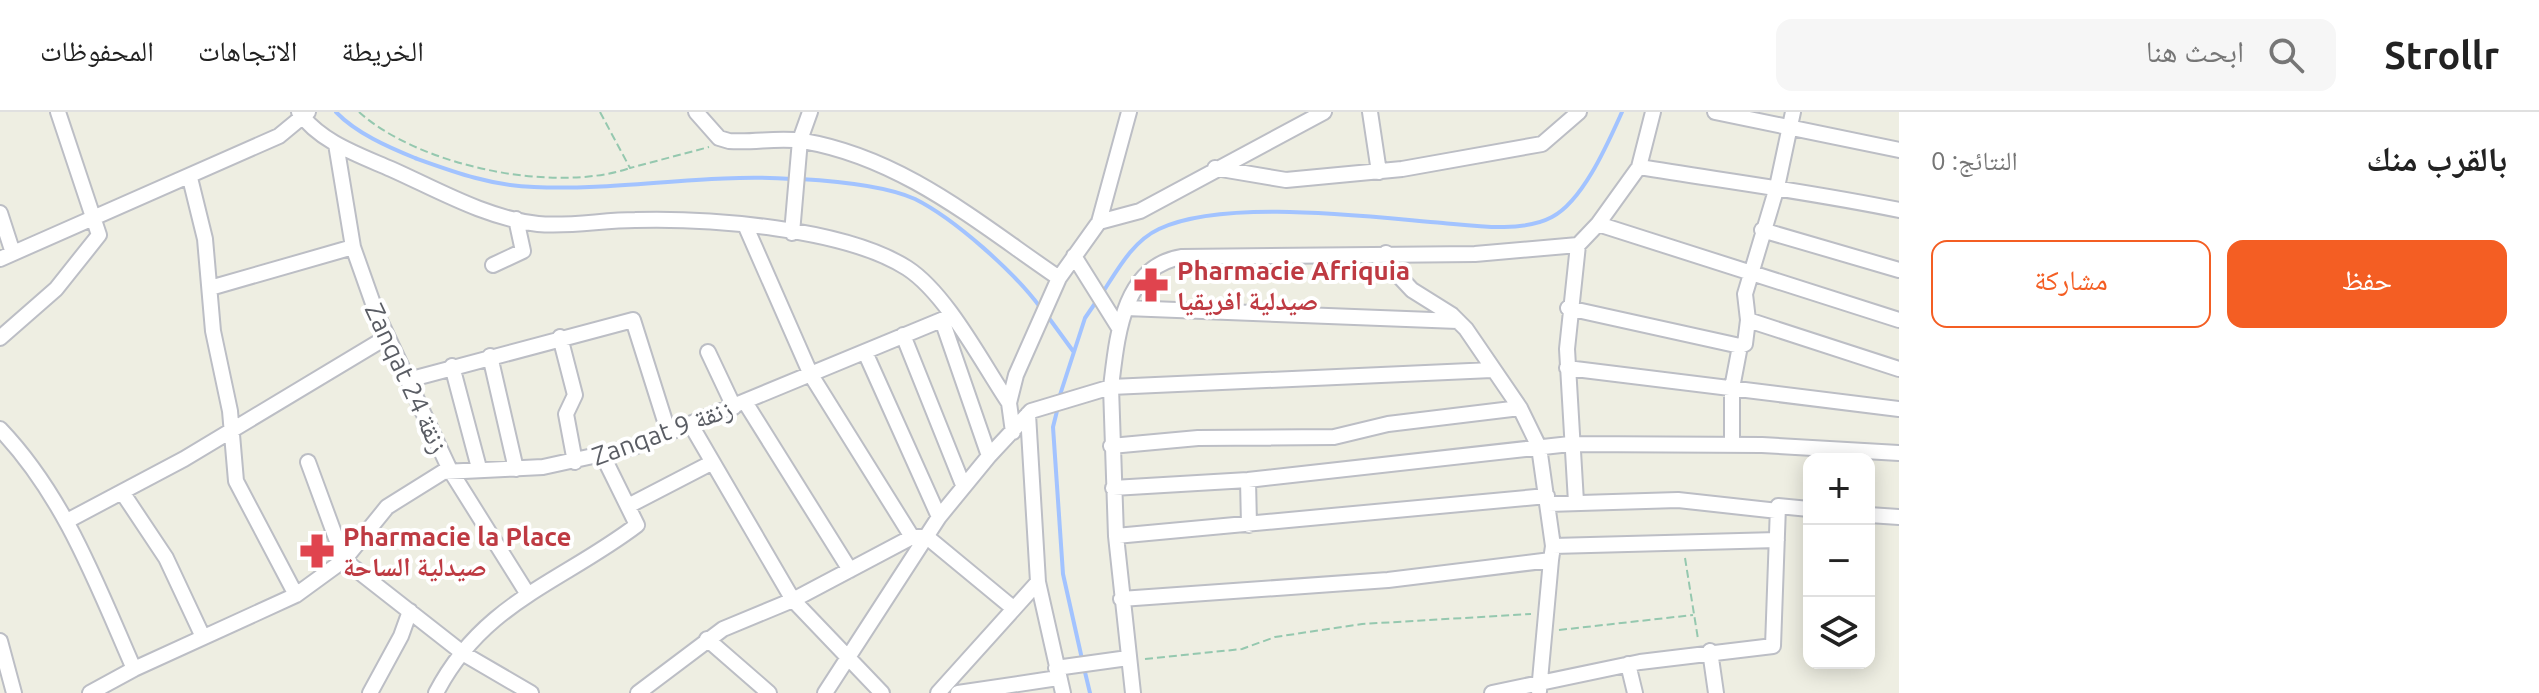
<!DOCTYPE html>
<html lang="ar">
<meta charset="utf-8">
<style>
:root{--surface:#fff;--page:#f6f6f6;--text:#222;--muted:#767676;--line:#e0e0e0;--accent:#f45e23}
body{margin:0;font-family:Ubuntu,"Noto Naskh Arabic",sans-serif;background:var(--page);color:var(--text);direction:rtl}
.controls{position:absolute;right:24px;bottom:24px;display:grid;overflow:hidden;border-radius:16px;box-shadow:0 4px 20px #0003}
.controls button{width:72px;height:72px;display:grid;place-items:center;padding:0;border:0;border-bottom:2px solid var(--line);background:var(--surface);color:var(--text);font:40px sans-serif}
.list{margin:0;padding:0;list-style:none}
h2{display:flex;justify-content:space-between;align-items:center;height:104px;margin:0;padding:0 32px;font-size:34px}
h2 small{font-size:26px;font-weight:400;color:var(--muted)}
.actions{display:flex;gap:16px;padding:24px 32px}
.actions a{flex:1;padding:18px 0;border:2px solid var(--accent);border-radius:16px;text-align:center;font-size:28px;color:var(--accent)}
.actions .main{background:var(--accent);color:#fff}
.icon{flex:none;width:44px;height:44px;fill:none;stroke:currentColor;stroke-width:2;stroke-linecap:round;stroke-linejoin:round}
.map{position:relative;flex:none;width:1899px;height:581px;overflow:hidden;direction:ltr}
header{display:flex;align-items:center;gap:48px;box-sizing:border-box;height:112px;padding:0 40px;background:var(--surface);border-bottom:2px solid var(--line)}
header strong{font-size:38px}
nav{display:flex;gap:44px;margin-inline-start:auto;font-size:28px}
.search{width:560px;height:72px;background:var(--page);display:flex;align-items:center;gap:20px;box-sizing:border-box;padding:0 28px;border-radius:16px;color:var(--muted);font-size:30px}
main{display:flex}
aside{flex:1;background:var(--surface)}
.map>svg:first-child{display:block}
.lines{fill:none;stroke-linecap:round;stroke-linejoin:round}
.stream{stroke:#a2c3ff;stroke-width:4}
.street-casing{stroke:#bcbec5;stroke-width:18}
.path{stroke:#95c8af;stroke-width:2;stroke-dasharray:8 4;stroke-linecap:butt}
.street{stroke:#fff;stroke-width:14}
.labels{text-anchor:middle;dominant-baseline:central;stroke-width:8;stroke-linejoin:round;paint-order:stroke}
.health-label{font-size:26px;font-weight:bold;fill:#be3a42;stroke:#fff;text-anchor:start}
.street-label{font-size:26px;fill:#5a5d64;stroke:#fff}
</style>
<header>
<strong>Strollr</strong>
<div class="search"><svg class="icon" aria-label="search" viewBox="0 0 24 24"><circle cx="10" cy="10" r="6"/><path d="M15 15l6 6"/></svg>ابحث هنا</div>
<nav><a>الخريطة</a><a>الاتجاهات</a><a>المحفوظات</a></nav>
</header>
<main>
<aside>
<h2>بالقرب منك<small>النتائج: 0</small></h2>
<ul class="list">
</ul>
<div class="actions"><a class="main">حفظ</a><a>مشاركة</a></div>
</aside>
<div class="map">
<svg width="1899" height="581" viewBox="0 0 1899 581">
<rect width="100%" height="100%" fill="#eeeee2"/>
<g class="lines">
<path class="stream" d="M336 0C356 21 388 35 415 46 454 60 492 74 534 75 620 79 705 61 792 67
M800 67C835 69 884 73 915 87 955 107 1014 160 1040 195
M1103 180C1118 157 1133 129 1159 117 1224 86 1370 105 1443 111 1475 114 1522 121 1552 105 1583 89 1608 31 1622 0
M1046 202 1073 239
M1059 286 1085 206 1098 187
M1058 295 1053 315 1063 462 1082 547
M1084 556 1090 581"/>
<g class="street-casing">
<path id="street" d="M299 0C320 30 359 43 391 57 438 78 486 106 538 112 570 115 603 108 635 108 710 106 844 116 907 156 947 182 982 251 1009 291
M696 0 719 26 729 29C754 31 779 25 803 29 903 46 978 111 1059 166L1016 263 1009 291 1013 320
M1370 0 1379 60
M1715 0 1899 38
M336 32 353 135 376 200 450 358 527 481
M1639 55C1726 69 1812 80 1899 98
M1215 56 1286 68 1402 57 1542 32 1579 0
M190 66 205 127 213 219 230 299 236 369 296 483
M0 101 13 141
M1099 110 1140 99 1324 0
M1598 112 1899 208
M746 115 811 263 912 425
M1762 118 1899 158
M792 121 800 28 810 0
M1386 141 1397 162 1412 178 1452 203 1466 217 1520 296 1539 335 1553 434
M1074 144 1119 216
M0 147 279 24 308 0
M493 153 523 139 516 107
M1059 166 1099 110 1129 0
M210 176 353 135
M1126 196 1458 209
M1568 196 1740 234 1745 232 1748 208 1899 257
M942 208 989 344
M1748 208 1745 182 1777 75 1793 0
M903 223 963 373
M560 225 575 283 566 302 575 350
M0 226 56 177 99 123 58 0
M708 240 734 295
M865 240 939 405
M490 244 516 357
M452 254 479 356
M1567 256 1899 297
M408 268 633 208 669 322
M745 290 850 458
M1028 302 1038 470 1063 581
M691 313 793 488 882 581
M0 317C65 385 97 473 134 557
M1732 332V276L1740 234
M1111 334 1198 326 1334 325 1388 312 1520 296
M308 350 344 448 464 542 531 581
M1248 368 1249 413
M1113 376 1248 368 1570 332 1762 333 1899 341
M122 380 166 446 203 525
M1576 390 1567 237 1578 133
M1548 392 1678 388 1778 399
M630 393 711 351
M1869 403 1899 405
M67 409 184 347 387 225
M1116 424 1547 384
M1121 487 1388 468 1551 448 1553 434 1777 428
M707 527 769 581
M0 529 14 581
M1710 539 1716 581
M1628 552 1635 581
M1056 556 1128 546
M1539 579 1551 448
M90 581 134 557 296 483 344 448 387 395 443 360 543 355 634 335 951 204
M370 581 401 524 410 499
M436 581C483 490 562 470 637 413L603 344
M638 581 723 517 793 488 912 425H927L1013 496
M825 581 939 405 989 344 1031 299 1111 275C1117 226 1122 154 1182 145L1475 142 1578 133 1598 112 1639 55 1653 0
M938 581 1038 470
M958 581 1058 566
M1133 581 1116 424 1111 275 1492 258
M1492 581 1640 550 1773 534 1778 394 1809 397"/>
</g>
<path class="path" d="M359 0C419 54 554 82 630 56
M600 0 630 56 709 35
M1685 446 1698 527
M1559 518 1693 503
M1145 547 1242 537 1275 525 1362 512 1531 502"/>
<use href="#street" class="street"/>
</g>
<defs>
<g id="pharmacy-bare" transform="scale(2.76)"><path d="M-2-6h4v4h4v4h-4v4h-4v-4h-4v-4h4Z" fill="#e0444e" stroke="#fff" stroke-width="2.5" paint-order="stroke"/></g>
</defs>
<g fill-rule="evenodd">
<use href="#pharmacy-bare" x="1151" y="173"/>
<use href="#pharmacy-bare" x="317" y="439"/>
</g>
<g class="labels">
<g class="health-label">
<text x="1177" y="158">Pharmacie Afriquia<tspan x="1177" dy="30">صيدلية افريقيا</tspan></text>
<text x="343" y="424">Pharmacie la Place<tspan x="343" dy="30">صيدلية الساحة</tspan></text>
</g>
<g class="street-label">
<text transform="translate(407 266) rotate(65)">Zanqat 24 زنقة</text>
<text transform="translate(662 320) rotate(-20)">Zanqat 9 زنقة</text>
</g>
</g>
</svg>
<div class="controls">
<button>+</button>
<button>−</button>
<button><svg class="icon" aria-label="layers" viewBox="0 0 24 24"><path d="M12 4l9 5-9 5-9-5zM3 14l9 5 9-5"/></svg></button>
</div>
</div>
</main>
